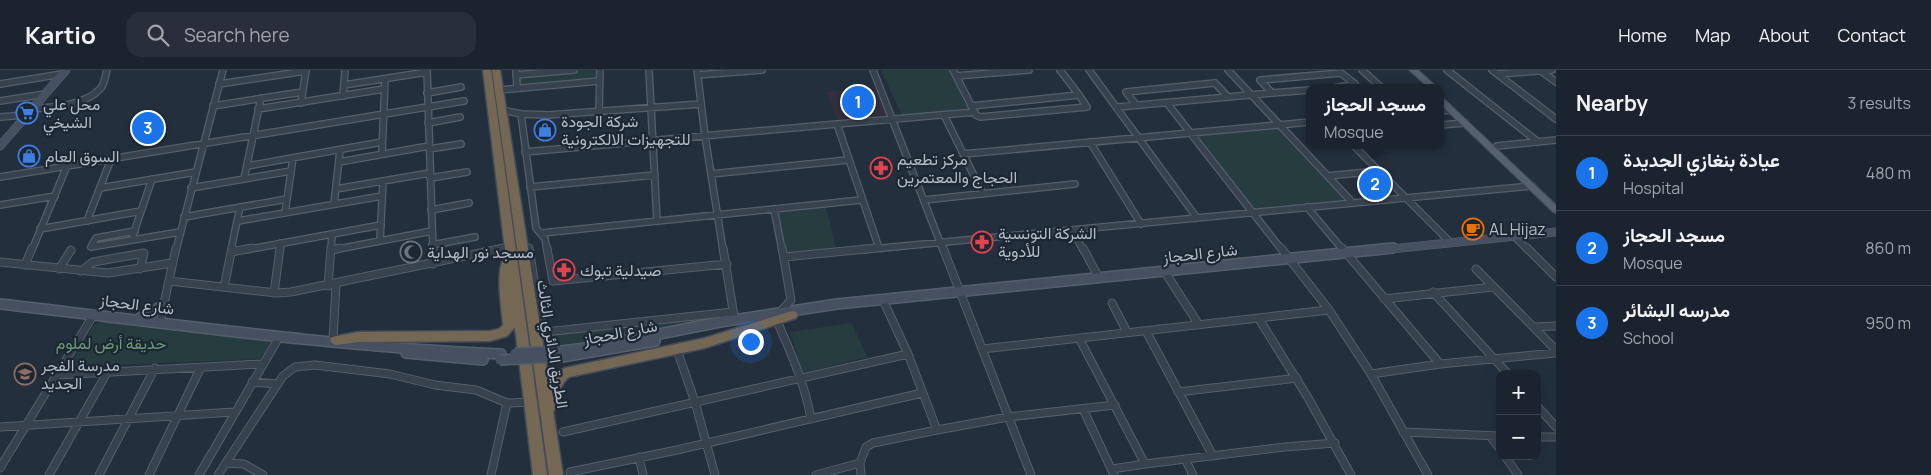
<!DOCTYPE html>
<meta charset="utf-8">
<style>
:root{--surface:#1b232e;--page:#282f3a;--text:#f1f3f6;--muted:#a0a4aa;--line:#39404a;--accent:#1a73e8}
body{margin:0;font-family:Manrope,Vazirmatn,sans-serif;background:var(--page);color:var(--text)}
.controls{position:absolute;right:15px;bottom:15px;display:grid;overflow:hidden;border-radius:10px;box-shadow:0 5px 20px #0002}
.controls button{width:45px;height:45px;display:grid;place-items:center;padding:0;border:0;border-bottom:1px solid var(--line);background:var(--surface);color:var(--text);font:25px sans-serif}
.you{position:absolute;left:750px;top:271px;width:18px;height:18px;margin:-12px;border:4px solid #fff;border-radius:50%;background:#1a73e8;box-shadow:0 0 0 8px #1a73e833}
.badge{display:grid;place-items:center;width:32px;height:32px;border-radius:50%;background:var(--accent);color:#fff;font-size:16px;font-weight:700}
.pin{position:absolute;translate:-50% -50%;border:2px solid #fff;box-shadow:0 1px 5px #0006}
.popup{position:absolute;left:1306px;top:14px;width:138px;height:65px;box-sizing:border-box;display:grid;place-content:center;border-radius:10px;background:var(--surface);filter:drop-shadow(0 1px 4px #0005);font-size:16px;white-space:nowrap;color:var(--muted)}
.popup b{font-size:19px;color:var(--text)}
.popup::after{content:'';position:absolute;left:50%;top:100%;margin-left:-10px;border:10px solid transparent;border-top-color:var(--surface)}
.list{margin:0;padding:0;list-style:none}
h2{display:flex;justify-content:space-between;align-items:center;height:65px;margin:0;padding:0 20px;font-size:21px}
h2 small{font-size:16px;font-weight:400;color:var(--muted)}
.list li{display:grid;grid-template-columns:32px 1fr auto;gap:15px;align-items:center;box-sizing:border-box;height:75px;padding:0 20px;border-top:1px solid var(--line)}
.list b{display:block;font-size:19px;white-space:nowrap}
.list p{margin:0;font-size:16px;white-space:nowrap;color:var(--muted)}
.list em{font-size:16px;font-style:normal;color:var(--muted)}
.icon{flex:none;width:28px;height:28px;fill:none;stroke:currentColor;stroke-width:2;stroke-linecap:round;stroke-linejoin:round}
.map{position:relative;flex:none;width:1556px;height:405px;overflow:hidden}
header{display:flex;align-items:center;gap:30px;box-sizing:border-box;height:70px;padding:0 25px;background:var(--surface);border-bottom:1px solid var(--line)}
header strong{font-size:24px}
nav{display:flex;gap:28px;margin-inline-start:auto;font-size:18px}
.search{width:350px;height:45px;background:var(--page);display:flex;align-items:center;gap:12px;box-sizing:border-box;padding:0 18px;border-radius:15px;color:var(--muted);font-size:19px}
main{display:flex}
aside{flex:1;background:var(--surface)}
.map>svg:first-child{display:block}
.medical{fill:#32303f}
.green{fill:#263c3f}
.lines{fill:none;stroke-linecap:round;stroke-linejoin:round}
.street-far1-casing{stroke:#565f6c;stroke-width:8}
.street-casing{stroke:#565f6c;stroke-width:9}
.secondary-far1-casing{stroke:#565f6c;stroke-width:9}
.secondary-casing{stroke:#565f6c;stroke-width:12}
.primary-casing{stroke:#414a57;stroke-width:2}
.highway-casing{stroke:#434c59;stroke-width:3}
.street-far1{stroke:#38414e;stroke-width:5.5}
.street{stroke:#38414e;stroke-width:7}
.secondary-far1{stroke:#465061;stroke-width:8}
.secondary{stroke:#465061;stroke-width:9}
.primary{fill:#56606e;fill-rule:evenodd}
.highway{fill:#746855;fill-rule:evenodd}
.secondary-bridge-casing{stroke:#565f6c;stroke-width:12;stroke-linecap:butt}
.secondary-bridge{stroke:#465061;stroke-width:9}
.labels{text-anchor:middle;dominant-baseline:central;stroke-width:4.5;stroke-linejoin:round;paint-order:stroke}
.poi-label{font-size:16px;fill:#b4bcc9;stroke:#1d2633;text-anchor:start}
.street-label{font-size:16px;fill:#b4bcc9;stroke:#1d2633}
.park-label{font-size:16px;fill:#6b9a76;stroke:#1d2633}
</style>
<header>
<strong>Kartio</strong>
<div class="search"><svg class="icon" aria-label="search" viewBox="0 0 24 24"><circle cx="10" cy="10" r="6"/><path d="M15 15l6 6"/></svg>Search here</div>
<nav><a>Home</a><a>Map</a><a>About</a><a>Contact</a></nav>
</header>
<main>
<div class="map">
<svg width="1556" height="405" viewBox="0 0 1556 405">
<rect width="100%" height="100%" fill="#242f3e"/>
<path class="medical" d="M875 17 886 44 837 49 827 22Z"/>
<path class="green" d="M575 0H600V11L517 17 516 5Z
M881 0H952L974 42 903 47Z
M1279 54 1351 132 1252 141 1190 62Z
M825 134 837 182 784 187 774 139Z
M705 245V255L547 281 546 262Z
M105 250 271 271 260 289 69 297 94 255Z
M852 253 867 287 803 303 790 262Z"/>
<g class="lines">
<g class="street-far1-casing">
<path id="street-far1" d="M427 0 433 180
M516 0 517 17
M649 0 657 151
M697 0 705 66 723 180
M873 0 943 180
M953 0 976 45 980 47 1087 37 1079 25
M1089 0 1197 148
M1228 0 1352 132
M1362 0 1382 18
M1447 0 1538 72
M1492 0 1556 49
M1541 1 1556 12
M1497 4 1552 0
M516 5 574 0
M698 5 762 0
M956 6 1029 0
M0 14 62 4
M219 14 306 1
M344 15 427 2
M499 20 599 11
M1310 20 1272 23 1260 10 1341 3 1355 14 1334 18
M427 23 461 17
M343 26 345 0
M0 31 45 24
M301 33 306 0
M1167 33 1282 180
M1136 35 1126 22 1215 13 1228 27
M213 36 302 22
M971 36 1079 25 1060 0
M1118 37 1272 23
M31 39C53 37 84 36 100 19 105 14 105 6 107 0
M258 39 384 19
M502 40 521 44 548 45 701 34
M1440 41 1451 40
M599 42 600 0
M521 44 536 158 545 169 547 180
M944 45 983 124
M0 47 26 45
M428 53 460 47
M837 54 975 42
M1440 55 1465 53
M1090 72 1141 154
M1353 75 1451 173
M1497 76 1556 70
M429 79 461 74
M525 82 837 54 879 178
M382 84 385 9
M963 84 1310 52
M339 92 429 76
M247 96 382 72
M711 104 848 90
M1328 106 1378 101
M0 107 464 31
M430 108 467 102
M244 109 261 28
M530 117 655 105
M100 118 196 102
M191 118 291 101
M336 119 430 103
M924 130 1075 114
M334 134 340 80
M0 135 55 126
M1307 137 1343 180
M774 139 782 180
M431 140 469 133
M285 143 293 88
M184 147 287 129
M87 151 111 89
M238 151 382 126
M40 159 141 141
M135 161 96 168 91 177 180 162
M1073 161 1083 180
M542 163 861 130
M133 165 152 109
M1514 166 1528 180
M380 170 383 111
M432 175 475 167
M521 176 529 180
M32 180 67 96
M176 180 223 0
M231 180 240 137
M245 180 381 155
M280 180 281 173
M331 180 332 164
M333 180 432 161
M498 180 510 177
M862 180 1532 116"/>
</g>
<g class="street-casing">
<path id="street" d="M433 178V194
M529 178 542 260 545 262 733 242
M547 178 553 211 727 194
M723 178 734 246
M943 178 1031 405
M1083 178 1099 208
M1281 178 1329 240 1371 304 1428 405
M1342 178 1440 294
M1527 178 1556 207
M331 180 340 178
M231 182 252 178
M784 187 876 178
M0 192 108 203 172 193
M25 195 32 178
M59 199 71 180
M1476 199 1556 280
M81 201 93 192 144 183 140 199
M1165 202 1199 255
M169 211 277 223 291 222 504 178
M328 216 331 178
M224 217 232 178
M1433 222 1508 304
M274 223 280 178
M1384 229 1493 217
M883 230 908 284 937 360 1008 347 1115 335
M1112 233 1127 262
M780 242 791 230 782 178
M1259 249 1307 326 1351 405
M777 251C791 283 805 314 811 349
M160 252 176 178
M1534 257 1556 256
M1146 261 1213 386
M1079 268 1145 394 1285 377 1335 373
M333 270 336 214
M982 279 1329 240
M677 280 695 332 715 405
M1371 304 1440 294 1556 283
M56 305 262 294
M252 312 278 314
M1178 322 1297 308
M1537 336 1556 357
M1083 339 1114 405
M0 357 234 342
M563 362 908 284
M1403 362 1500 366
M1490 366 1500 379
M1537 367H1556
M1505 386 1518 405
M639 387 643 405
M1185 389 1193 405
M226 393 244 394 263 405
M860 393 861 405
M0 398 94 244
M1112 399 1145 394
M570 402 677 380 922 323
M49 405 108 301
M99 405 155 298
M149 405 201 297
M199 405 278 269
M218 405 283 306 295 297 315 295 390 304 435 315 476 320 507 333 531 332
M491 405 507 333
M816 405 860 393 866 377 873 373 937 360"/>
</g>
<g class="secondary-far1-casing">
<path id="secondary-far1" d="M0 76 66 0
M1381 180 1556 162"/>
</g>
<g class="secondary-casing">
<path id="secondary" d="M0 234C166 253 334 277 501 284
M138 249 162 236
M562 281 593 277 720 252 837 234 1393 178
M406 283 483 290
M562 287 655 271"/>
</g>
<g class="primary-casing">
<path id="primary" d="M1409 0H1418L1438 18H1429Z
M1440 28H1443L1556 135V143L1553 142 1440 34Z"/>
</g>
<g class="highway-casing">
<path id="highway" d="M483 0H491L547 405H533L515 257 507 266 490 271 358 272 336 275 332 273 330 270 332 267 358 262 490 261 499 259 503 255C502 240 494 196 506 187Z
M492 0H500L549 313 556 303 565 298 705 268 792 241 796 242 798 245 796 248 705 278 569 307C554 319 562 334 553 341L563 405H549Z"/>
</g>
<use href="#street-far1" class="street-far1"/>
<use href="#street" class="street"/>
<use href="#secondary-far1" class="secondary-far1"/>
<use href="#secondary" class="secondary"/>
<use href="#primary" class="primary"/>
<use href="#highway" class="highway"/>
<g class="secondary-bridge-casing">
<path id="secondary-bridge" d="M515 283 562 281
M500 290 562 287"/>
</g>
<use href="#secondary-bridge" class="secondary-bridge"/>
</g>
<defs>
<g id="supermarket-ring" transform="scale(1.125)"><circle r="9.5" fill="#1d2633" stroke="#3f7fe0" stroke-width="1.5"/><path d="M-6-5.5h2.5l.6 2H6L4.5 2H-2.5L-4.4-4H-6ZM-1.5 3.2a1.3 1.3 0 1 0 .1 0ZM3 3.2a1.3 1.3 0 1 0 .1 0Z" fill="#3f7fe0"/></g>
<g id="shop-ring" transform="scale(1.125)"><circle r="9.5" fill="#1d2633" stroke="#3f7fe0" stroke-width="1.5"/><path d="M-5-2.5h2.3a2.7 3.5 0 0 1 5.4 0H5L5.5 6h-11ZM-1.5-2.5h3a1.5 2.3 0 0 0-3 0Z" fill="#3f7fe0"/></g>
<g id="pharmacy-ring" transform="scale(1.125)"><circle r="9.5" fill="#1d2633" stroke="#e0444e" stroke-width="1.5"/><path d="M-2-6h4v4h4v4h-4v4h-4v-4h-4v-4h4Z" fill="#e0444e"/></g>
<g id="cafe-ring" transform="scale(1.125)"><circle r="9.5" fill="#1d2633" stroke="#e8710a" stroke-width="1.5"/><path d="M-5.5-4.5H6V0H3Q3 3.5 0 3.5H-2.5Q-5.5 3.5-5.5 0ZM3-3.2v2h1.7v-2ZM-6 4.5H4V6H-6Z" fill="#e8710a"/></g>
<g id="mosque-ring" transform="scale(1.125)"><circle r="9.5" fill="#1d2633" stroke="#6b7280" stroke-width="1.5"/><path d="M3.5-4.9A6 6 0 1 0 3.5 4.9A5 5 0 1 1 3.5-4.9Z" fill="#6b7280"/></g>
<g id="school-ring" transform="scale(1.125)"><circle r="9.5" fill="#1d2633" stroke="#8d6e63" stroke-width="1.5"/><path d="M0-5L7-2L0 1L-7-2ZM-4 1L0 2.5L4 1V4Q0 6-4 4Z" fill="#8d6e63"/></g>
</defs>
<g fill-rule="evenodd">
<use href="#supermarket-ring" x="27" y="43"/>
<use href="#shop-ring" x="545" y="60"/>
<use href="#shop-ring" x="29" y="86"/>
<use href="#pharmacy-ring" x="881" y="98"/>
<use href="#cafe-ring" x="1473" y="159"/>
<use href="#pharmacy-ring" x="982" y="172"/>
<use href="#mosque-ring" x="411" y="182"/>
<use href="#pharmacy-ring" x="564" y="200"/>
<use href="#school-ring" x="25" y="304"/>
</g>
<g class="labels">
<g class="poi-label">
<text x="43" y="34">محل علي<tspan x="43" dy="18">الشيخي</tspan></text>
<text x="561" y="51">شركة الجودة<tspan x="561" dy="18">للتجهيزات الالكترونية</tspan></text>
<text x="45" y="86">السوق العام</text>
<text x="897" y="89">مركز تطعيم<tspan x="897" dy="18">الحجاج والمعتمرين</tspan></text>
<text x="1489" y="159">AL Hijaz</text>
<text x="998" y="163">الشركة التونسية<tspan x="998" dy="18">للأدوية</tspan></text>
<text x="427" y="182">مسجد نور الهداية</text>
<text x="580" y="200">صيدلية تبوك</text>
<text x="41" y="295">مدرسة الفجر<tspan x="41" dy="18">الجديد</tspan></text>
</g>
<g class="street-label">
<text transform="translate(1200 183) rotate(-6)">شارع الحجاز</text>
<text transform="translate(137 234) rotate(7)">شارع الحجاز</text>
<text transform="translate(620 262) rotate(-11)">شارع الحجاز</text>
<text transform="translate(553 274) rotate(81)">الطريق الدائري الثالث</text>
</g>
<g class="park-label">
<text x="111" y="273">حديقة أرض لملوم</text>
</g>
</g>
</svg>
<div class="controls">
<button>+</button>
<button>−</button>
</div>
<div class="you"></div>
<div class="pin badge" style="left:858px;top:32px">1</div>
<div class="pin badge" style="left:1375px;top:114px">2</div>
<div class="popup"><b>مسجد الحجاز</b>Mosque</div>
<div class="pin badge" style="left:148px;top:58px">3</div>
</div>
<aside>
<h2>Nearby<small>3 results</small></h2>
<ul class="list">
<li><span class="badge">1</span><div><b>عيادة بنغازي الجديدة</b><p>Hospital</p></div><em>480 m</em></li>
<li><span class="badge">2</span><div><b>مسجد الحجاز</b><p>Mosque</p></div><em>860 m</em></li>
<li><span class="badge">3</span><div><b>مدرسه البشائر</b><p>School</p></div><em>950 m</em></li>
</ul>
</aside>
</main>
